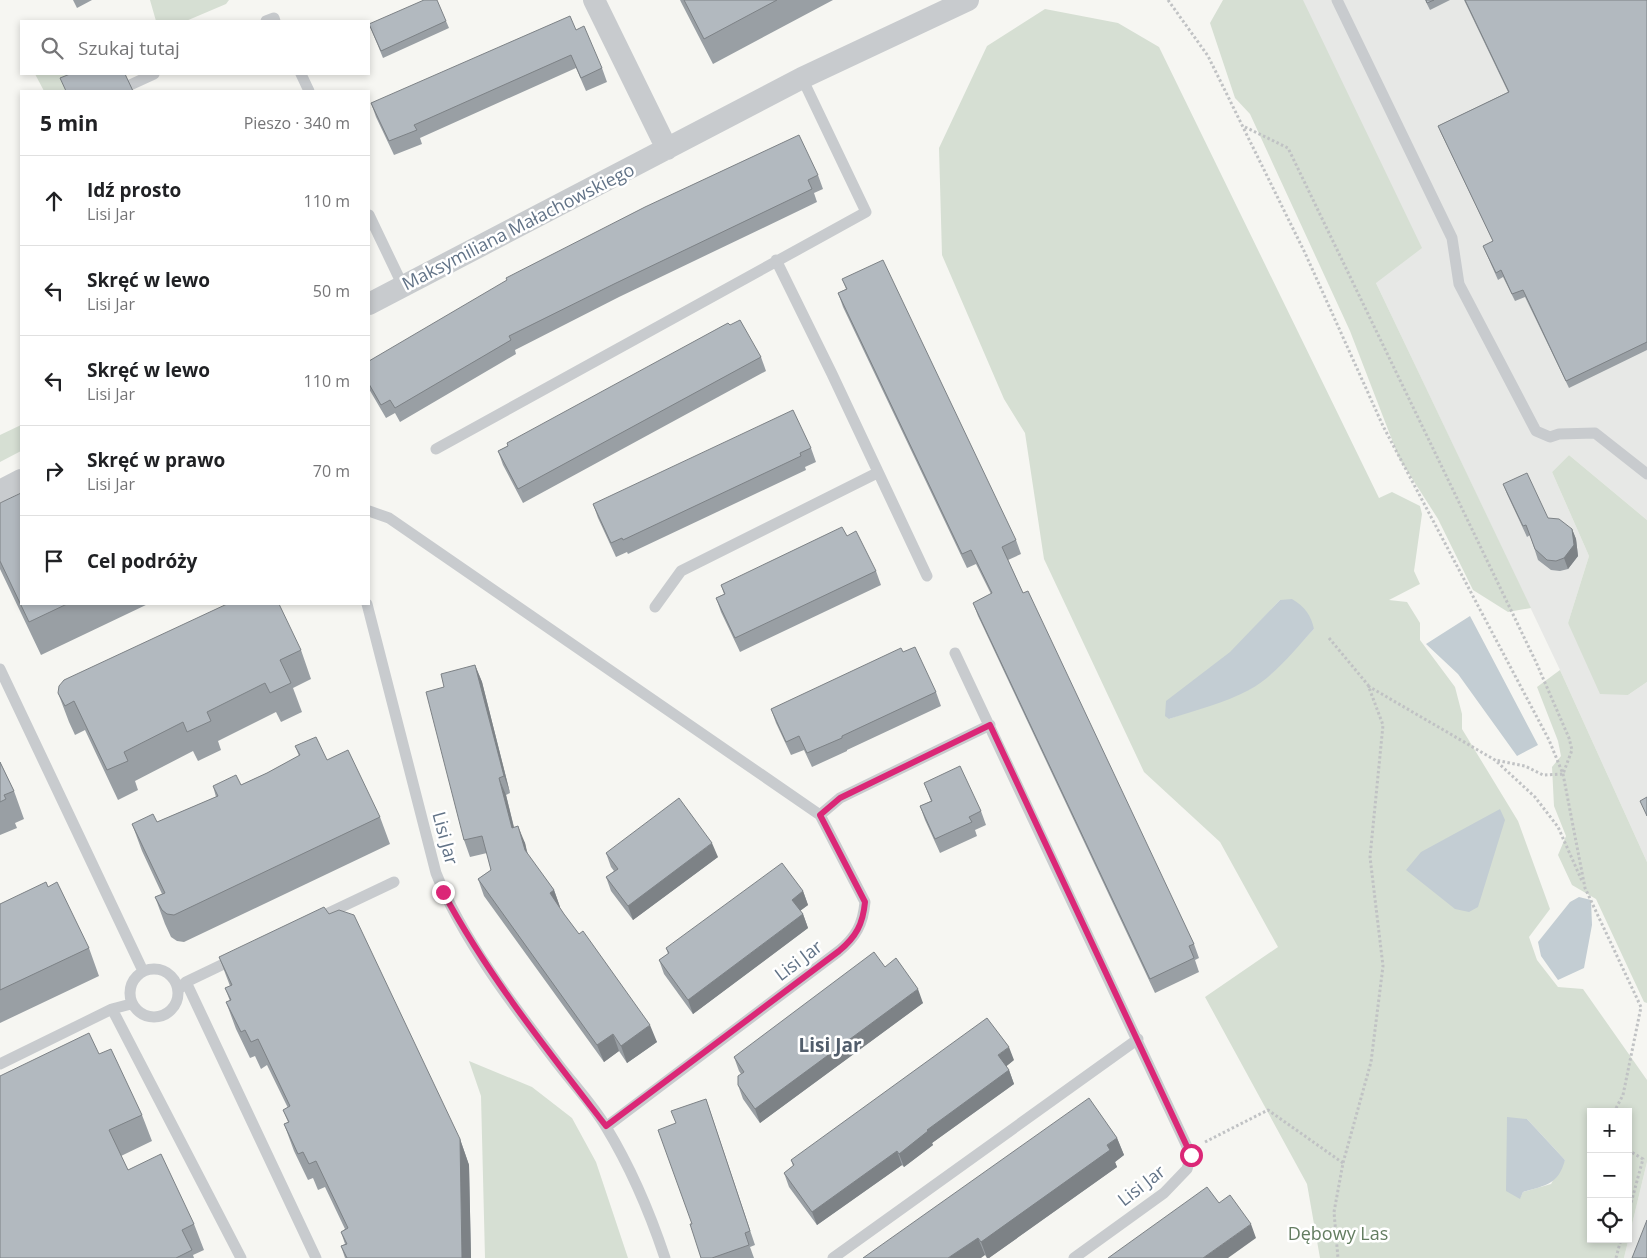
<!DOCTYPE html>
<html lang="pl">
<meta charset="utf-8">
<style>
:root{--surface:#fff;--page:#f6f6f6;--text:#202124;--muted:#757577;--line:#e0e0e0}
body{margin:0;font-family:"Open Sans",sans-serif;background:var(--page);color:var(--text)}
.controls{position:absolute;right:15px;bottom:15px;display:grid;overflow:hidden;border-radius:0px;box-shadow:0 2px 8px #0003}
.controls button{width:45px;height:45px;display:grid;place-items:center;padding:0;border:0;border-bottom:1px solid var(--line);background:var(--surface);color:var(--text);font:25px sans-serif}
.stop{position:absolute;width:15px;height:15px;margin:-11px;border:4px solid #db2777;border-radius:50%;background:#fff}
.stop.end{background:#db2777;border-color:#fff;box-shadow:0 1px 5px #0008}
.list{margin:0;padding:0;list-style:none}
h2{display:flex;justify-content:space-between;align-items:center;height:65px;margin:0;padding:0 20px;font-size:21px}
h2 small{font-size:16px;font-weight:400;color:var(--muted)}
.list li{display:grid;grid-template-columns:32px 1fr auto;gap:15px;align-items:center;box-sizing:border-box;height:90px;padding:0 20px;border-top:1px solid var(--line)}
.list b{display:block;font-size:19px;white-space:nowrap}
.list p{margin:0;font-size:16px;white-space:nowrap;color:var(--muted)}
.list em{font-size:16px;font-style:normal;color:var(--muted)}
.icon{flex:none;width:28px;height:28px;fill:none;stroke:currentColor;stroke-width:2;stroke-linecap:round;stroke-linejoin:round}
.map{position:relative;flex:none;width:1647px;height:1258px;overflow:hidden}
.search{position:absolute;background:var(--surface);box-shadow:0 2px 8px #0003;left:20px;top:20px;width:350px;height:55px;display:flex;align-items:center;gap:12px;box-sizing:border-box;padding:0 18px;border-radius:0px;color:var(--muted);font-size:19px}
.panel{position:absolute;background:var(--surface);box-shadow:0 2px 8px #0003;left:20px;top:90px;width:350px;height:515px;border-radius:0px}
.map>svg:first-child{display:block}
.built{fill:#e7e8e6}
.green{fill:#d6dfd3;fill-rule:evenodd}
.water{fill:#c3cdd3}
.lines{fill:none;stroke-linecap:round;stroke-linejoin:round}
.path{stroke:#c0c2c4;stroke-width:3;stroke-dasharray:2.5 2.5;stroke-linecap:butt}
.service{stroke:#c8cbce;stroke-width:11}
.minor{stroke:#c8cbce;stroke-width:22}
.wall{fill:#999fa4}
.shaded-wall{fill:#7d8286}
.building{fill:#b2b9bf;stroke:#7d8286}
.route{stroke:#db2777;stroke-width:6}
.labels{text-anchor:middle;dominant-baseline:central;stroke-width:5;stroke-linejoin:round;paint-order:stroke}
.street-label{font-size:18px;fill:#627387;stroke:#fff}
.park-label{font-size:18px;fill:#647d61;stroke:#fff}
.neighbourhood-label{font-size:19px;font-weight:bold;fill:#515d6b;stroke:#fff}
</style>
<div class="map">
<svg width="1647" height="1258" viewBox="0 0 1647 1258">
<rect width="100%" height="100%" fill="#f6f6f2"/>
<path class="built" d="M1251 0H1647V520L1569 455 1552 472 1589 556 1568 623 1628 695 1647 682V862L1560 670 1376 283Z
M1647 1162V1258H1624Z"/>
<path class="green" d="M150 0H229L226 4 186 21H156Z
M1223 0H1303L1422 248 1376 283 1531 608 1508 612 1473 590 1438 519 1399 458 1350 331 1250 114 1235 98 1210 23Z
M1045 9 1118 23 1159 47 1379 498 1392 492 1420 506 1422 514 1414 571 1420 584 1389 600 1407 602 1420 623V640L1455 687 1462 714V729L1518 821 1550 909 1529 937 1537 960 1558 987 1583 989 1647 1080V1162L1624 1258H1320L1307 1184 1205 997 1278 947 1220 842 1144 772 1044 559 1025 433 1004 399 942 255 939 148 987 46ZM1280 600 1314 629 1271 674 1250 689 1169 719ZM1591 1112H1628V1239H1591ZM1527 1119 1565 1160 1551 1184 1523 1192 1520 1198Z
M35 74H97L63 91H44Z
M21 425V451L0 462V435Z
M1569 455 1647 520V682L1628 695 1600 694 1568 623 1589 556 1552 472Z
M1560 670 1647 862V1003L1644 1002 1596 899 1572 885 1558 855 1566 836 1554 806 1552 767 1561 756 1558 741 1537 687Z
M469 1061 532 1087 572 1118 596 1162 628 1258H485L481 1096Z"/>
<path class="water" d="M1292 599C1305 607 1311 615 1314 629 1295 649 1275 676 1249 690 1225 703 1196 710 1169 719L1165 716 1166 701 1230 652 1280 600Z
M1470 616 1538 745 1517 756 1458 674 1426 644Z
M1500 809 1505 820 1478 907 1469 912 1455 909 1406 870 1421 852Z
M1579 897 1591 900 1592 925 1584 968 1558 980 1541 956 1538 942 1570 902Z
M1507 1117 1527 1119 1565 1160C1558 1185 1546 1185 1523 1192L1520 1199 1506 1191Z"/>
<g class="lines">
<path class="path" d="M1168 0 1208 56 1305 253 1383 426 1549 740 1563 774 1585 888 1641 1007 1623 1095 1614 1112
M1245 127 1288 148 1536 662 1569 738 1572 750 1563 774 1543 775 1525 766 1495 760
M1329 638 1368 685 1383 725 1370 857 1383 966 1371 1062 1343 1163 1334 1212 1338 1258
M1368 686 1495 760 1535 797 1558 827 1582 881
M1205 1142 1268 1110 1343 1163
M1628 1150 1643 1159 1628 1214
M1616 1258 1621 1239"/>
<path class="service" d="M1337 0 1452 238 1459 284 1536 431 1550 437 1559 434 1595 433 1647 474
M266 21 274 18 275 21
M301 74 309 91
M117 91 154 74
M369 215 403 286
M776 260 832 374 927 576
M436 449 866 212 802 78
M369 511 389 518 820 815 840 798 990 725
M367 604 436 873C462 939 515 1008 558 1064 574 1085 593 1105 606 1127 631 1168 650 1213 665 1258
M655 607 681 571 877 473
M955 653 1191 1155 1187 1169 1164 1193 1074 1258
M0 669 143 971
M316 919 394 882
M130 993a24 24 0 1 1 48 0a24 24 0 1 1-48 0Z
M186 982 316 1258
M178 990 186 982 234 959
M112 1009 241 1258
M0 1064 112 1009 131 1004
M606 1127 839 951C856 937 863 924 865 902L820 815
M833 1258 1138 1039"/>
<path class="minor" d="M594 0 667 149
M369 304 802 78 968 0
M0 491 21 480"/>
</g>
<path class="wall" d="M73 0H92L77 8Z
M680 0H833L713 64 683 6Z
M1425 0H1450L1430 10Z
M1464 0H1647V350L1569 388 1525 297 1515 301 1503 277 1498 280 1483 246 1493 241 1441 133 1438 126 1508 92Z
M446 21 449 28 383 58 369 24Z
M576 30 602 68 607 82 586 91 576 68 420 138 422 144 394 155 376 117 371 103Z
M818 175 823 189 814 193 817 202 619 297 515 350 516 354 400 422 395 413 386 418 369 389V361Z
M842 279 1016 540 1021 554 1008 560 1023 593 1194 944 1199 958 1195 960 1199 972 1155 993 978 616 973 603 991 594 976 564 967 568 843 307 838 293 846 289Z
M730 325 761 357 766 371 523 503 503 465 498 451Z
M811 448 816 462 805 467 806 470 628 554 627 552 616 557 598 518 593 504Z
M1503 484 1548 518 1572 529 1576 539 1578 556 1568 569 1560 571 1551 570 1538 560 1530 535 1527 537 1507 494Z
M0 503 21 604H148L41 655 0 569Z
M847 536 876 571 881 585 740 652 721 612 716 598 724 594 721 585Z
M301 650 311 679 293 688 302 712 281 722 276 712 218 741 221 750 198 761 193 751 135 781 138 790 118 800 85 730 75 735 69 722 58 693Z
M903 652 936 692 941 706 847 750V751L812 767 804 750 791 755 776 723 771 709Z
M475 665 482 682 510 793 506 795 514 827 525 843 527 854 554 890 560 907 559 908 657 1042 627 1063 619 1051 604 1062 484 896 478 879 491 870 487 853 470 857 464 840 444 687Z
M295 746 327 760 380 817 390 844 184 942 177 941 171 937 165 924 155 897 162 894 142 851 132 824 157 822 216 797 213 786 241 785 267 773 299 756Z
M0 762 14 791 24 819 15 823 17 828 0 835Z
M924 783 981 811 986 825 975 830 977 836 940 853 925 820 920 806 931 801Z
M606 853 718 857 633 920 611 891 606 877 614 871 611 867Z
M48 887 89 948 99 976 0 1023V904Z
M803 891 808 905 800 911 803 914 808 928 693 1014 664 974 659 960 668 954 666 948Z
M219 957 460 1139 469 1165 471 1258H345L341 1246 345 1244 341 1232 345 1229 325 1187 318 1190 313 1178 308 1180 294 1151 284 1124 288 1122 283 1110 288 1108 267 1065 261 1069 255 1056 250 1058 236 1029 226 1002 230 1001 225 988 230 986Z
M885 967 923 1003 760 1123 743 1099 738 1085 741 1074 739 1071 734 1057Z
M99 1054 142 1115 152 1141 121 1156 128 1170 194 1224 204 1250 193 1255 194 1258H0Z
M1014 1060 1006 1066 1009 1070 1014 1084 932 1143 933 1145 904 1167 902 1165 817 1225 789 1187 784 1173 793 1166 791 1160Z
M706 1099 755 1245 750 1247 754 1258H701L692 1224 676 1123Z
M1117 1138 1124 1155 1115 1162 1117 1167 989 1258H987L985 1255 863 1258Z"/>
<path class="shaded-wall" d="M1572 529 1576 539 1578 556 1568 569 1564 558Z
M475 665 482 682 510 793 504 776Z
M499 778 506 795 518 845 512 828Z
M518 826 525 843 531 867 525 850Z
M712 843 718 857 633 920 628 906Z
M554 890 560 907 556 910 550 893Z
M803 891 808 905 797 913 792 900Z
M803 914 808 928 693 1014 688 1000Z
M918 989 923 1003 760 1123 755 1109Z
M650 1025 657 1042 627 1063 621 1046Z
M613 1034 619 1051 604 1062 597 1045Z
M1009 1047 1014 1060 1003 1069 998 1055Z
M1009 1070 1014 1084 932 1143 933 1145 904 1167 899 1154 927 1130Z
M1117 1138 1124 1155 1115 1162 1117 1167 989 1258H987L981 1242Z
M460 1139 469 1165 471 1258H462Z
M897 1151 902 1165 817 1225 812 1212Z
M1251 1224 1256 1238 1228 1258H1203Z
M978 1238 985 1255 981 1258H948Z"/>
<path class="building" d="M424 0H437L446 21 381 51 369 24Z
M684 0H777L704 39Z
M1426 0H1434L1427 3Z
M1465 0H1647V342L1566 381 1523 290 1512 294 1501 270 1496 273 1483 246 1493 241 1438 126 1509 92Z
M570 16 576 30 584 26 602 68 581 78 571 55 414 125 417 130 389 141 371 103Z
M70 74H125L133 91H66L60 78Z
M799 135 818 175 808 180 812 189 614 284 509 336 511 340 395 408 390 400 381 405 369 384V361L507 280 506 278 645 207Z
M883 260 1016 540 1002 547 1023 593 1028 591 1194 944 1189 946 1194 958 1150 979 973 603 992 593 971 550 962 554 838 293 847 289 842 279Z
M740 320 761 357 518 489 498 451 508 446 507 443 728 323 730 325Z
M793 410 811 448 800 453 801 456 623 540 622 538 611 543 593 504Z
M1527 473 1548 518 1559 519 1572 529 1574 545 1564 558 1556 561 1547 560 1535 549 1526 525 1523 526 1503 484Z
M21 493V604H67L29 622 0 561V503Z
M842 527 847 536 856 531 876 571 735 638 716 598 725 594 721 585Z
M227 604H279L301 650 280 660 291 683 270 693 265 683 207 712 211 721 187 732 183 722 124 752 128 761 107 770 74 701 65 706 58 693 59 686 64 680Z
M915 647 936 692 842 736V738L807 753 799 736 786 742 771 709 901 648 903 652Z
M475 665 504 776 499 778 512 828 518 826 525 850 554 890 550 893 564 914 579 934 583 931 650 1025 621 1046 613 1034 597 1045 478 879 491 870 482 836 464 840 426 692 444 687 441 674Z
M316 737 327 760 348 750 380 817 174 915 167 914 162 910 155 897 165 893 132 824 153 814 157 822 218 796 213 786 236 775 241 785 267 773 300 755 295 746Z
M0 762 14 791 4 795 6 799 0 802Z
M960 766 981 811 969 817 972 822 935 839 920 806 932 801 924 783Z
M1647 797V816L1640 801Z
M679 798 712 843 628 906 606 877 618 869 606 853Z
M782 863 803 891 792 900 803 914 688 1000 659 960 669 953 666 948Z
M46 882 48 887 57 882 89 948 0 990V904Z
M324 907 329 914 339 910 354 915 460 1139 462 1258H347L341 1246 347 1244 341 1232 348 1228 316 1161 309 1164 303 1152 298 1154 284 1124 289 1122 283 1110 290 1106 258 1039 251 1042 245 1030 241 1032 226 1002 231 1000 225 988 232 985 219 957Z
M874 952 885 967 896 958 918 989 755 1109 738 1085V1076L744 1072 734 1057Z
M987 1018 1009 1047 998 1055 1009 1070 927 1130 928 1131 899 1154 897 1151 812 1212 784 1173 794 1165 791 1160Z
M89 1033 99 1054 111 1049 142 1115 109 1130 128 1170 161 1154 194 1224 182 1230 192 1250 176 1258H0V1076Z
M1089 1098 1117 1138 1107 1145 1110 1150 981 1242 978 1238 948 1258H863Z
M706 1099 750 1231 745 1233 749 1245 712 1258H701L690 1224H692L658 1130 676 1123 671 1111Z
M1207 1187 1219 1203 1230 1195 1251 1224 1203 1258H1108Z
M1647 1220V1258H1632Z"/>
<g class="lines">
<path class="route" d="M443 892C488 976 548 1051 606 1126L839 951C856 937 863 924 865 902L820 815 840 798 990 725 1191 1155"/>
</g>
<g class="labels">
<g class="street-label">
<text transform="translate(518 226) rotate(-27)">Maksymiliana Małachowskiego</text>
<text transform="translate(446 838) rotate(75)">Lisi Jar</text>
<text transform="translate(798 960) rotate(-37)">Lisi Jar</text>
<text transform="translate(1141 1185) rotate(-38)">Lisi Jar</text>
</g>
<g class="park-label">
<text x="1338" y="1233">Dębowy Las</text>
</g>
<g class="neighbourhood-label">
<text x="830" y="1045">Lisi Jar</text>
</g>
</g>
</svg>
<div class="controls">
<button>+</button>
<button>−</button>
<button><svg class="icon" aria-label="locate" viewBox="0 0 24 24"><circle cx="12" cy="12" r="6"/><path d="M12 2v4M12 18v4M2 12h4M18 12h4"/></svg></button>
</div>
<div class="stop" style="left:1191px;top:1155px"></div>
<div class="stop end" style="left:443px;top:892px"></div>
<div class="search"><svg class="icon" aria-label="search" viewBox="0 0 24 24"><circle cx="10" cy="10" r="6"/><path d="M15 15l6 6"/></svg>Szukaj tutaj</div>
<section class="panel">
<h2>5 min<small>Pieszo · 340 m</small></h2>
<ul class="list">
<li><svg class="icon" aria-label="ahead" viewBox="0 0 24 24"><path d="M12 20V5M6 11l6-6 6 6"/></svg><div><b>Idź prosto</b><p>Lisi Jar</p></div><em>110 m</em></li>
<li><svg class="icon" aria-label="left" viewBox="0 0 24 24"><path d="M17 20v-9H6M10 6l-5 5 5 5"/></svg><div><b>Skręć w lewo</b><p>Lisi Jar</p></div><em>50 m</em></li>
<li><svg class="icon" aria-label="left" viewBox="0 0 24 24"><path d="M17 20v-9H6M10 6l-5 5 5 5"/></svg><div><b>Skręć w lewo</b><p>Lisi Jar</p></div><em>110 m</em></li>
<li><svg class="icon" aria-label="right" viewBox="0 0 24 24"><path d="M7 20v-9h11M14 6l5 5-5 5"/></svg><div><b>Skręć w prawo</b><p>Lisi Jar</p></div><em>70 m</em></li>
<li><svg class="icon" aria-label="arrive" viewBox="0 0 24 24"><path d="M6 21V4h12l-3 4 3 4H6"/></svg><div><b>Cel podróży</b></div></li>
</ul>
</section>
</div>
